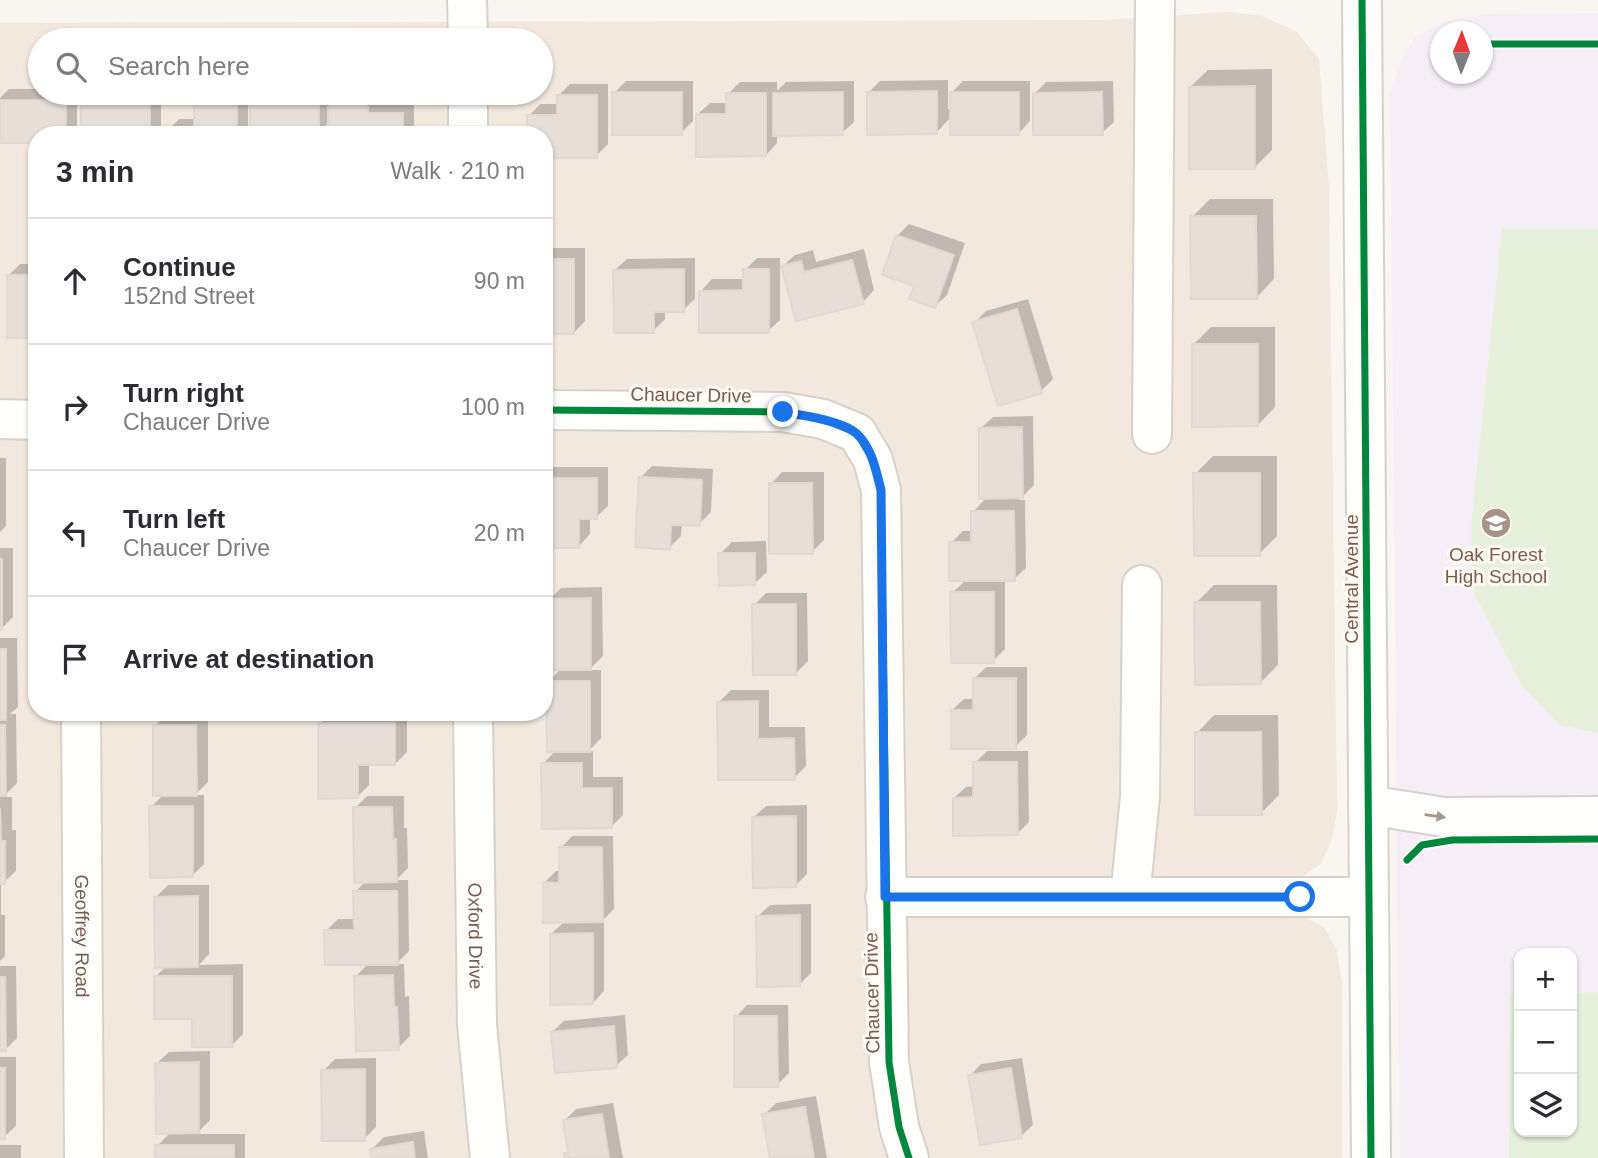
<!DOCTYPE html>
<meta charset="utf-8">
<style>
:root{--surface:#fff;--page:#f7f7f7;--text:#2b2b33;--muted:#7c7c81;--line:#e1e1e2}
body{margin:0;font-family:Helvetica,sans-serif;background:var(--page);color:var(--text)}
.controls{position:absolute;right:21px;bottom:21px;display:grid;overflow:hidden;border-radius:14px;box-shadow:0 2px 5px #0004}
.controls button{width:63px;height:63px;display:grid;place-items:center;padding:0;border:0;border-bottom:2px solid var(--line);background:var(--surface);color:var(--text);font:35px sans-serif}
.compass{position:absolute;left:1430px;top:21px;width:63px;height:63px;border-radius:50%;background:var(--surface);box-shadow:0 2px 5px #0004;rotate:1deg}
.stop{position:absolute;width:21px;height:21px;margin:-16px;border:5px solid #1a73e8;border-radius:50%;background:#fff}
.stop.end{background:#1a73e8;border-color:#fff;box-shadow:0 2px 7px #0008}
.list{margin:0;padding:0;list-style:none}
h2{display:flex;justify-content:space-between;align-items:center;height:91px;margin:0;padding:0 28px;font-size:30px}
h2 small{font-size:23px;font-weight:400;color:var(--muted)}
.list li{display:grid;grid-template-columns:46px 1fr auto;gap:21px;align-items:center;box-sizing:border-box;height:126px;padding:0 28px;border-top:2px solid var(--line)}
.list b{display:block;font-size:26px;white-space:nowrap}
.list p{margin:0;font-size:23px;white-space:nowrap;color:var(--muted)}
.list em{font-size:23px;font-style:normal;color:var(--muted)}
.icon{flex:none;width:38px;height:38px;fill:none;stroke:currentColor;stroke-width:2;stroke-linecap:round;stroke-linejoin:round}
.map{position:relative;flex:none;width:1598px;height:1158px;overflow:hidden}
.search{position:absolute;background:var(--surface);box-shadow:0 2px 5px #0004;left:28px;top:28px;width:525px;height:77px;display:flex;align-items:center;gap:18px;box-sizing:border-box;padding:0 24px;border-radius:38px;color:var(--muted);font-size:26px}
.panel{position:absolute;background:var(--surface);box-shadow:0 2px 5px #0004;left:28px;top:126px;width:525px;height:595px;border-radius:28px}
.map>svg:first-child{display:block}
.residential{fill:#f2e8de;fill-rule:evenodd}
.education{fill:#f6eef6;fill-rule:evenodd}
.green{fill:#e7f0db}
.shadow{fill:#0003}
.building{fill:#e6ded7;stroke:#e2d8d2;stroke-width:2}
.lines{fill:none;stroke-linecap:round;stroke-linejoin:round}
.minor-casing{stroke:#d7d1cb;stroke-width:42}
.minor{stroke:#fefefd;stroke-width:38}
.cycleway-casing{stroke:#fffaf3;stroke-width:11}
.cycleway{stroke:#00873e;stroke-width:7}
.oneway{fill:#a8958b}
.route{stroke:#1a73e8;stroke-width:9}
.labels{text-anchor:middle;dominant-baseline:central;stroke-width:6;stroke-linejoin:round;paint-order:stroke}
.street-label{font-size:19px;fill:#7a5c4d;stroke:#fffaf3}
.poi-label{font-size:19px;fill:#7a5c4d;stroke:#fffaf3}
</style>
<div class="map">
<svg width="1598" height="1158" viewBox="0 0 1598 1158">
<rect width="100%" height="100%" fill="#f9f5f0"/>
<path class="residential" d="M1227 12 1262 16 1297 32 1319 59 1329 188 1337 811 1332 839 1321 864 1303 876 1072 878V916L1298 914 1324 927 1336 948 1342 981V1158H0V23L1106 20ZM40 40H541V93H40ZM37 135H544V712H37Z"/>
<path class="education" d="M1598 13V1158H1400L1390 93 1401 62 1414 38 1443 22 1486 14ZM1440 32H1482V74H1440ZM1519 953H1572V1132H1519Z"/>
<path class="green" d="M1502 229H1598V733L1560 725 1523 687 1474 593 1471 526Z
M1510 993H1519V1132H1572V993H1598V1158H1509Z"/>
<path class="shadow" d="M1272 69V150L1255 167 1190 87 1208 70Z
M948 80V109H951V93L963 81H1030V121L1019 133 951 117 936 133 869 92 880 81Z
M626 81H693V121L681 133 614 93Z
M854 81V122L842 133 777 134V143L766 155 698 114 710 103H728V94L740 82H777V91L786 82Z
M1113 81 1114 122 1102 133 1035 93 1046 82Z
M570 84H608V144L596 156 544 135 529 116 540 104H558V96Z
M9 89H40V93H77V129L71 135H37L0 141V98Z
M89 93H161V127L154 135H82V100Z
M197 93H248V135H167V131L179 119H196Z
M252 93H379V102H414V135H330V121L319 132 252 133Z
M1210 199H1273L1274 279 1257 297 1192 217Z
M909 224 965 243 947 295 935 306 916 285 897 236Z
M544 248H585V321L574 333H544Z
M864 249 874 290 863 302 783 266 795 255 813 250 816 262Z
M695 258V299L683 310H665V319L653 331 615 270 627 259Z
M757 258H780V320L768 331 701 291 712 279H745V270Z
M20 264H37V337L8 276Z
M1028 299 1053 379 1041 391 974 323 986 311Z
M1211 327H1275V407L1258 425 1193 345Z
M1033 416 1034 485 1019 500H1025L1026 568 1014 579H1005V649L993 661 952 593 966 580 951 543 963 531H973V512L987 497 981 428 993 417Z
M1213 456H1277V536L1259 554 1195 474Z
M0 458H6V526L0 532Z
M652 466 713 469 711 512 699 524 682 523 681 536 669 548 640 478Z
M551 467H608V506L596 517H590V534L579 546H544V474Z
M782 472H824V540L812 552 771 484Z
M766 541 767 572 755 583 720 554 732 542Z
M0 548H13V617L1 629Z
M1214 585H1277L1278 665 1260 683 1196 603Z
M602 587 603 656 589 670H601V738L588 752 593 751V777H623V815L611 827 543 764 556 750 548 682 562 668 549 600 561 588Z
M766 593H807L808 661 796 673 754 605Z
M0 638H17L18 707 10 714H16L17 783 3 797H12V830H16V871L4 882 1 883V915H5V956L0 961Z
M986 667H1027V735L1015 747 952 710 964 699H974V679Z
M731 690H769V727H805L806 766 794 778 719 702Z
M168 712 208 714V782L195 795H204V864L192 876 151 807 164 794 155 726Z
M331 712H407V752L395 764H369V785L357 797 319 724Z
M1214 715H1278L1279 795 1261 813 1197 733Z
M987 751H1028L1029 822 1017 834 954 798 966 787 975 786V763Z
M367 796H404V828H407L408 868 396 880H408L409 951 396 964H404L405 997 409 996 410 1036 398 1048 356 976 369 963 326 931 338 919H355V892L366 881 355 808Z
M807 805V874L795 886 754 817 766 806Z
M572 836H613L614 909 601 922H604V991L593 1003 551 934 565 921 544 883 556 871H561V848Z
M168 885H209V954L199 965 243 964V1034L232 1045 193 1018 156 976 167 966 156 897Z
M811 904V973L799 985 758 916 770 905Z
M0 966H16L17 1038 5 1050H0Z
M747 1005H788L789 1073 777 1085 736 1017Z
M625 1015 628 1055 616 1066 552 1032 564 1021Z
M210 1051V1120L196 1134H245V1158H157V1146L171 1132 157 1063 169 1052Z
M0 1057H16V1126L4 1137H0Z
M376 1058V1127L364 1139 323 1071 335 1059Z
M1022 1058 1033 1125 1021 1136 970 1076 981 1064Z
M816 1096 827 1158H771L764 1115 776 1103Z
M613 1103 623 1158H566V1154L569 1150 564 1121 576 1109Z
M424 1131 428 1158H373L372 1149 384 1137Z
M0 1145H21V1158H0Z"/>
<path class="building" d="M1255 86V169H1189V87Z
M937 91V134L867 135V92Z
M612 92H682V135H612Z
M843 92V135L773 136V93Z
M950 92H1019V135H950Z
M1102 92 1103 135H1033V93Z
M194 93H237V135H165V130H194Z
M250 93H319V134L250 135Z
M328 93H368V113H403V135H328Z
M726 93H766V156L696 157V114H726Z
M557 95H597V158H544V135H527V115H557Z
M150 98V135H81V99Z
M0 100H66V135H37V143H0Z
M1190 216H1256L1257 299H1191Z
M896 235 954 255 935 308 909 299 914 286 882 275Z
M544 259H574V334H544Z
M852 260 864 304 796 321 781 266 801 261 804 272Z
M684 269V312H654V333H614L613 270Z
M743 269H769V333H699V291L743 290Z
M7 275H37V338H7Z
M1017 309 1042 393 998 406 972 322Z
M1192 344H1258V426L1192 427Z
M1022 427 1023 498 979 499V428Z
M1193 473H1260V556H1194Z
M639 477 702 480 700 526 671 525 670 550 635 547Z
M544 478H597V519H579V548H544Z
M769 483H812L813 554H769Z
M971 511H1014L1015 581H949V542H971Z
M718 553H755V585L719 586Z
M0 559H2V630H0Z
M950 592H994V663H951Z
M591 598V670H548L547 599Z
M1194 602H1260L1261 684 1195 685Z
M752 604H796V675H753Z
M0 649H6V720H0Z
M973 678H1016V749H951V710H973Z
M546 681H590V752H547Z
M758 701V739L794 738 795 780H718L717 702Z
M318 723H395V765H358V798L318 799Z
M0 725H5L6 796H0Z
M153 725H196L197 796H153Z
M1195 732H1261L1262 815H1195Z
M973 762H1017L1018 835 953 836V798L973 797Z
M541 763H582V788H612V828L542 829Z
M149 806H193V877L150 878Z
M353 807H392L393 839H396L397 882 354 883Z
M0 808 1 841H5V884H0Z
M796 816V887L753 888 752 817Z
M559 847H602L603 922 543 923V882L559 883Z
M353 891H397L398 965H325L324 930H354Z
M198 896V967L155 968 154 897Z
M800 915V986L757 987 756 916Z
M593 933V1004L550 1005V934Z
M393 975 394 1007H397L399 1050 356 1051 354 976Z
M154 976H232V1047H192V1019H154Z
M0 977H5L6 1051H0Z
M734 1016H777L778 1087H734Z
M614 1026 617 1068 555 1073 551 1032Z
M199 1062V1133L156 1134 155 1063Z
M0 1068H5V1139H0Z
M1011 1068 1022 1138 980 1145 968 1075Z
M365 1069V1141H322L321 1070Z
M805 1107 814 1158H770L762 1114Z
M602 1114 609 1158H565L564 1153H568L563 1120Z
M413 1142 415 1158H372L370 1149Z
M155 1145H234V1158H155Z"/>
<g class="lines">
<g class="minor-casing">
<g id="minor">
<path d="M467 0 468 40"/>
<path d="M1362 0 1371 1158"/>
<path d="M468 93V135"/>
<path d="M544 410 783 412 823 419 857 433 873 460 881 490 889 1062 899 1127 909 1158"/>
<path d="M0 419 37 420"/>
<path d="M1152 434 1155 0"/>
<path id="s1" d="M81 712 84 1158"/>
<path id="s2" d="M473 712 477 1025 490 1158"/>
<path d="M1368 805 1444 817 1598 816"/>
<path d="M885 897H1369"/>
<path d="M1130 897 1140 797 1142 585"/>
</g>
</g>
<use href="#minor" class="minor"/>
<g class="cycleway-casing">
<path id="cycleway" d="M1362 0 1371 1158
M1482 44H1598
M544 410 783 412 823 419 857 433 873 460 881 490 889 1062 899 1127 909 1158
M1407 860 1422 845 1452 840 1598 839"/>
</g>
<use href="#cycleway" class="cycleway"/>
</g>
<defs><path id="oneway-solid" d="M-6-.8H1V-3.2L6.5 0L1 3.2V.8H-6Z" transform="scale(1.75)"/></defs>
<use class="oneway" href="#oneway-solid" transform="translate(1435 816) rotate(8)"/>
<g class="lines">
<path class="route" d="M783 412C802 415 843 421 857 434 872 448 876 471 881 490L885 897H1300"/>
</g>
<defs>
<g id="school-disc" transform="scale(1.575)"><circle r="9.5" fill="#a69286" stroke="#fffaf3"/><path d="M0-5L7-2L0 1L-7-2ZM-4 1L0 2.5L4 1V4Q0 6-4 4Z" fill="#fff"/></g>
</defs>
<g fill-rule="evenodd">
<use href="#school-disc" x="1496" y="523"/>
</g>
<g class="labels">
<g class="street-label">
<text transform="translate(691 395) rotate(1)">Chaucer Drive</text>
<text transform="translate(1351 579) rotate(-90)">Central Avenue</text>
<text stroke="none"><textPath href="#s1" startOffset="224">Geoffrey Road</textPath></text>
<text stroke="none"><textPath href="#s2" startOffset="224">Oxford Drive</textPath></text>
<text transform="translate(872 993) rotate(-91)">Chaucer Drive</text>
</g>
<g class="poi-label">
<text x="1496" y="554">Oak Forest<tspan x="1496" dy="22">High School</tspan></text>
</g>
</g>
</svg>
<div class="controls">
<button>+</button>
<button>−</button>
<button><svg class="icon" aria-label="layers" viewBox="0 0 24 24"><path d="M12 4l9 5-9 5-9-5zM3 14l9 5 9-5"/></svg></button>
</div>
<svg class="compass" viewBox="-18 -18 36 36"><path d="M0-13l5 13h-10z" fill="#e53935"/><path d="M0 13l5-13h-10z" fill="#7c7c81"/></svg>
<div class="stop" style="left:1300px;top:897px"></div>
<div class="stop end" style="left:783px;top:412px"></div>
<div class="search"><svg class="icon" aria-label="search" viewBox="0 0 24 24"><circle cx="10" cy="10" r="6"/><path d="M15 15l6 6"/></svg>Search here</div>
<section class="panel">
<h2>3 min<small>Walk · 210 m</small></h2>
<ul class="list">
<li><svg class="icon" aria-label="ahead" viewBox="0 0 24 24"><path d="M12 20V5M6 11l6-6 6 6"/></svg><div><b>Continue</b><p>152nd Street</p></div><em>90 m</em></li>
<li><svg class="icon" aria-label="right" viewBox="0 0 24 24"><path d="M7 20v-9h11M14 6l5 5-5 5"/></svg><div><b>Turn right</b><p>Chaucer Drive</p></div><em>100 m</em></li>
<li><svg class="icon" aria-label="left" viewBox="0 0 24 24"><path d="M17 20v-9H6M10 6l-5 5 5 5"/></svg><div><b>Turn left</b><p>Chaucer Drive</p></div><em>20 m</em></li>
<li><svg class="icon" aria-label="arrive" viewBox="0 0 24 24"><path d="M6 21V4h12l-3 4 3 4H6"/></svg><div><b>Arrive at destination</b></div></li>
</ul>
</section>
</div>
